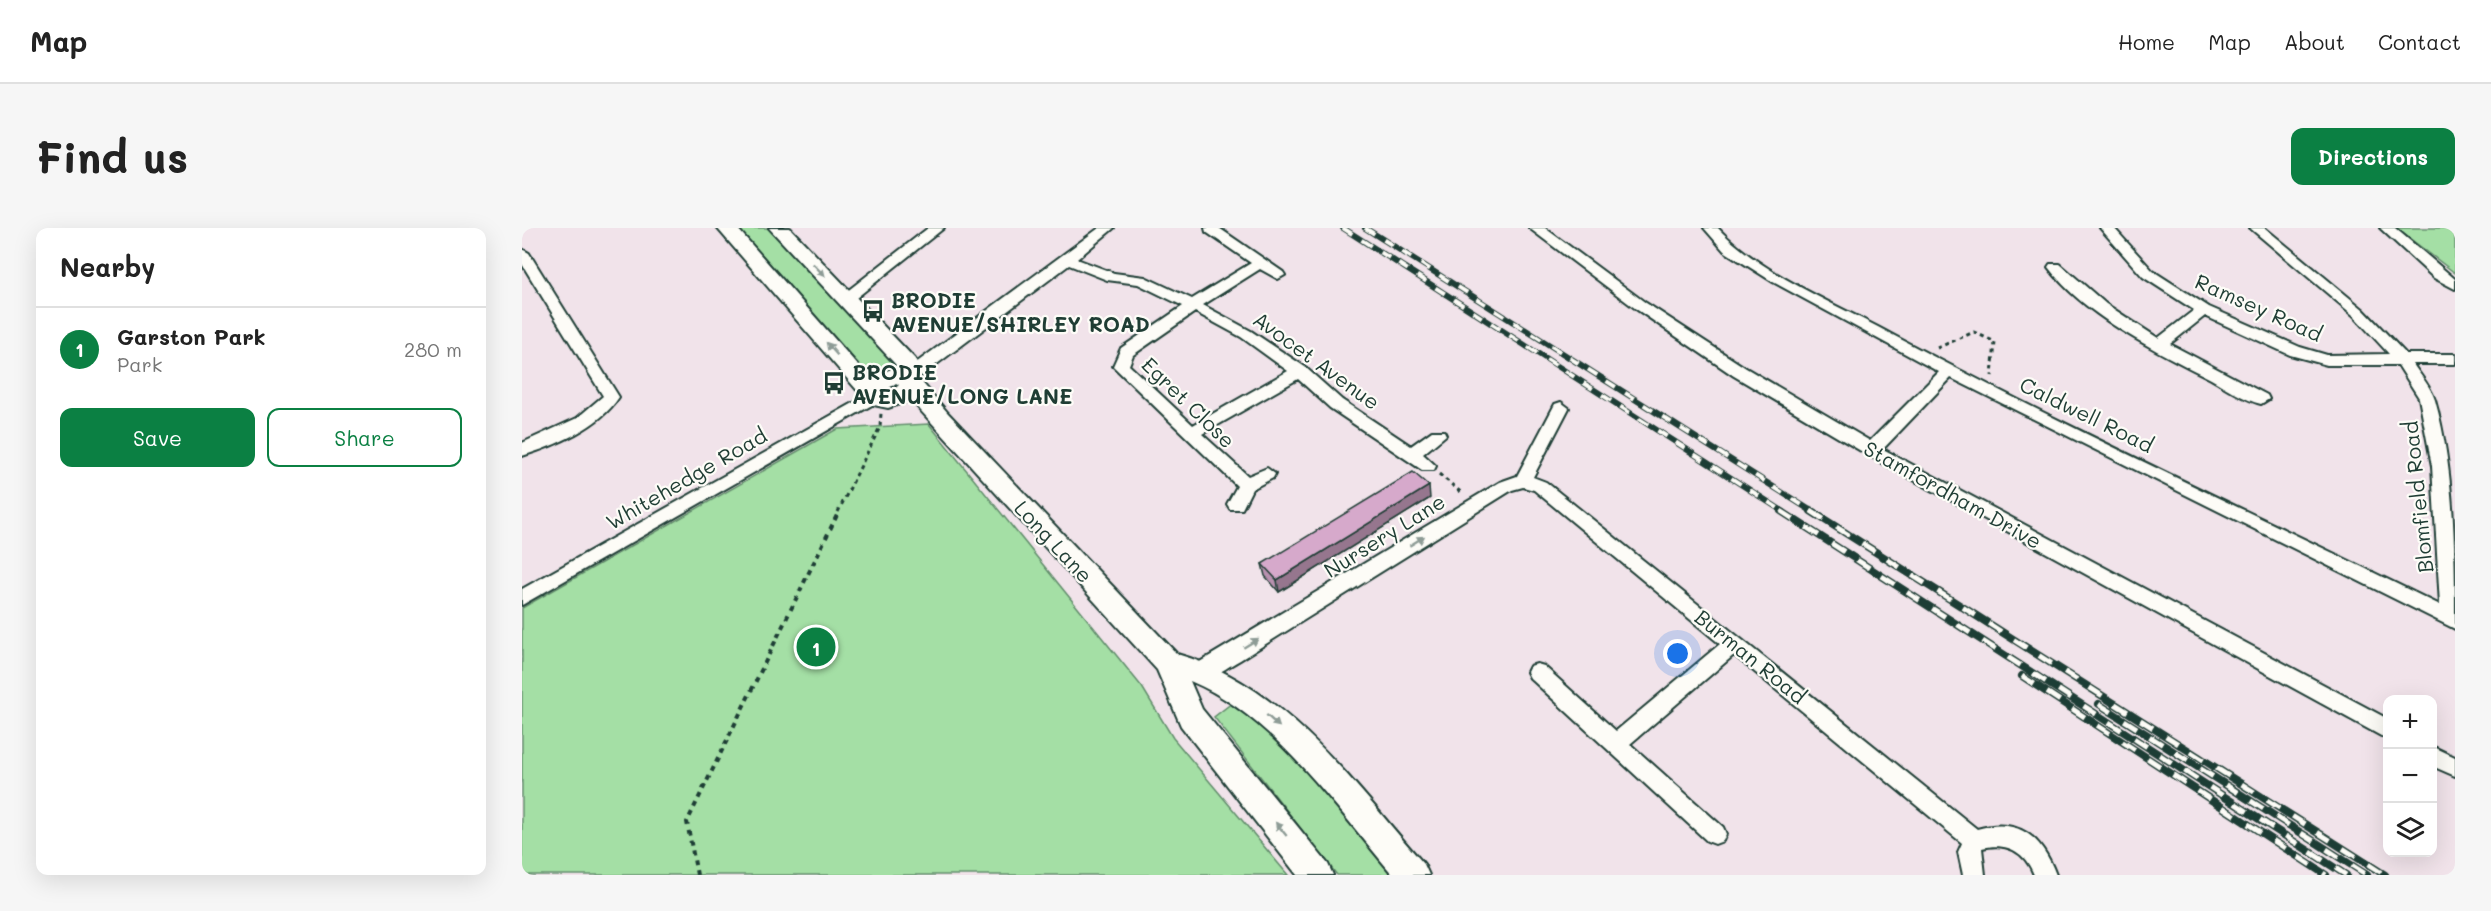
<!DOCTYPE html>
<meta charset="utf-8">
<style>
:root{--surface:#fff;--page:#f6f6f6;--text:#222;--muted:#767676;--line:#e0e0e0;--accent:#0b8043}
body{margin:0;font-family:Mali,sans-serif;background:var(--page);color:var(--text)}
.controls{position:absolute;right:18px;bottom:18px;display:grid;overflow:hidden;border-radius:12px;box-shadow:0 6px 24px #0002}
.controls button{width:54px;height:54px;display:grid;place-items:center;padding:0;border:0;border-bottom:2px solid var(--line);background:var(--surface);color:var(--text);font:30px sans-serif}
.you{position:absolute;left:1156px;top:426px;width:21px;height:21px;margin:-15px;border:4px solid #fff;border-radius:50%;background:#1a73e8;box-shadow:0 0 0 9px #1a73e833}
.badge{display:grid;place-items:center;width:39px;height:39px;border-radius:50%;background:var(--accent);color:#fff;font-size:20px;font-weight:700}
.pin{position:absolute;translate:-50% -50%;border:3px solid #fff;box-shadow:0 2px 6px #0006}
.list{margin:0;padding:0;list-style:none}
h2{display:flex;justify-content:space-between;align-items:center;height:78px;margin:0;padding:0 24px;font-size:26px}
h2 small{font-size:20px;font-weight:400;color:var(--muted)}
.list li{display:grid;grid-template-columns:39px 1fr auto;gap:18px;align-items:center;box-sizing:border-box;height:84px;padding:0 24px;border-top:2px solid var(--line)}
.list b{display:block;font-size:22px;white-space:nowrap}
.list p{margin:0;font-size:20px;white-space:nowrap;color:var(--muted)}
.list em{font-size:20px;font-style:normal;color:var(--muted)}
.actions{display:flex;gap:12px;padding:18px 24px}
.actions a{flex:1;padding:14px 0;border:2px solid var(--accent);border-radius:12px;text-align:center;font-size:21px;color:var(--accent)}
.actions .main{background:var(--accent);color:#fff}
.icon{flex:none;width:33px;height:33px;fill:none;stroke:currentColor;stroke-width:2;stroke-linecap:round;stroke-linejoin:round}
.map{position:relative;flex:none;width:1933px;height:647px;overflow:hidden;border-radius:12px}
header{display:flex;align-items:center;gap:36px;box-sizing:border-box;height:84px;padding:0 30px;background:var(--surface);border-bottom:2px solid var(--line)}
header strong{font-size:28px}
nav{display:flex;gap:33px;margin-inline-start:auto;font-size:21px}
.intro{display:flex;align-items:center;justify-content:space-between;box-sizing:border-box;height:144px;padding:0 36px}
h1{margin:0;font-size:42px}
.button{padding:15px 27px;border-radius:12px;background:var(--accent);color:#fff;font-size:21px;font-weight:700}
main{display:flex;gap:36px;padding:0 36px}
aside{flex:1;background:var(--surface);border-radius:12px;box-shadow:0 6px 24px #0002}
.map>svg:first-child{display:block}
.green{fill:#a4dfa5;stroke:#628e6c;stroke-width:1.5}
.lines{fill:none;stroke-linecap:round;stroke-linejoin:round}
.street-casing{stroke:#1f3d34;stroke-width:4}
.secondary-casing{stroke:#1f3d34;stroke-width:4}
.path-far1{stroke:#1f3d34;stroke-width:3;stroke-dasharray:4 4;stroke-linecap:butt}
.path{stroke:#1f3d34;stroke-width:4;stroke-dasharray:5 5;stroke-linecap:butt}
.street{fill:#fdfcf7;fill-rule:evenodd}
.secondary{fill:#fdfcf7;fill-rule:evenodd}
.rail-far1-casing{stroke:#1f3d34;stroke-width:6}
.rail-casing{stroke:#1f3d34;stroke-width:8}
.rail-far1{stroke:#fdfcf7;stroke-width:4;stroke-dasharray:11;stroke-linecap:butt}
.rail{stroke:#fdfcf7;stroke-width:5;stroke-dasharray:15;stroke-linecap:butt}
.wall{fill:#b891af;stroke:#1f3d34;stroke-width:1.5}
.shaded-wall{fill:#96768e;stroke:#1f3d34;stroke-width:1.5}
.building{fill:#d6a9cb;stroke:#1f3d34;stroke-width:1.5}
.oneway{fill:#8e9c96}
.labels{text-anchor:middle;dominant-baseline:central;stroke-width:4.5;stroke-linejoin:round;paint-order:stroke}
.poi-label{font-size:21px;font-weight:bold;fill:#1f3d34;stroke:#fdfcf7;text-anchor:start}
.street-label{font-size:21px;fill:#1f3d34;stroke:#fdfcf7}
</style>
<header>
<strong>Map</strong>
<nav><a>Home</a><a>Map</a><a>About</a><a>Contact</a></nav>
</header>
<div class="intro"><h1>Find us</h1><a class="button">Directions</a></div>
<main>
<aside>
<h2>Nearby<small></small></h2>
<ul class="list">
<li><span class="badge">1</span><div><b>Garston Park</b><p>Park</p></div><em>280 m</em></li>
</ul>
<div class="actions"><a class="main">Save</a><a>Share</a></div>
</aside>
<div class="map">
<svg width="1933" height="647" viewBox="0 0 1933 647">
<rect width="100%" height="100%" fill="#f1e3ea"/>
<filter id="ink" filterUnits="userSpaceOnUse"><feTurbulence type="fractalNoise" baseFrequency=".0167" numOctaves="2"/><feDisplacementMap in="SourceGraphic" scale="12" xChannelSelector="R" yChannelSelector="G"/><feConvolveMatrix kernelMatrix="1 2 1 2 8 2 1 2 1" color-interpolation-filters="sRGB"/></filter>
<g filter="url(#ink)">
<path class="green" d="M216 0H247L376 136 349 150Z
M1874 0H1926L1933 4V45Z
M407 196 620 459 651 510 766 647H0V380L315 201Z
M710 475C777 521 826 585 878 647H815L692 489Z"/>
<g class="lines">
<g class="street-casing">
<path id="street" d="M406 0H422L329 74H319L317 71 319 68Z
M577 0H592L555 31 592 45 623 49 670 71 729 35 684 4 683 0H697L761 44 763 47 756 51 738 41 681 77 729 103 783 139 820 172 889 218 910 203H922L924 207 901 226 914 238 912 242H900L808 180 776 151 680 206 726 248 745 240 753 246 751 250 730 261 720 281H708L705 276 715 258 591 138 599 120 661 78 616 56 585 52 547 37 391 154H379L377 150 379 146ZM673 84 719 109 766 143 671 197 607 137 611 127Z
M1007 0H1023L1124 75 1224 140 1348 213 1417 144 1251 54 1202 23 1182 0H1196C1239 46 1314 76 1369 106 1549 202 1735 287 1918 377L1910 238 1897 170 1876 137H1805L1768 127 1683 88 1648 116 1745 167 1747 171 1739 176C1722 172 1705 160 1689 151 1636 124 1562 88 1526 39L1528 36H1538L1584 76 1636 110 1672 82 1621 49 1578 0H1592L1631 43 1687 79 1778 119 1805 127 1867 126 1831 87 1728 0H1743L1841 81 1884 126H1933V136H1891C1898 147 1909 159 1913 172 1933 242 1933 328 1933 401L1429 150 1361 221 1866 491V511L1859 508 1344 226 1212 148 1114 81Z
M1858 0H1873L1933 51V61L1912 50Z
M0 21 7 25 97 169C78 199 33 218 0 228V215L55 190 81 168 0 36Z
M351 164 357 165 359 169 357 173 0 377V361Z
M1039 174 1047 180 1011 249 1024 254 1455 601C1497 589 1520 609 1534 647H1512C1503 623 1484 614 1460 620L1463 647H1441L1436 624 1440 615 1212 427 1108 516 1201 599 1204 606 1201 613 1193 616 1185 613 1008 450 1005 444 1008 438 1015 436 1022 438 1094 503 1198 416 1012 262 1001 259 990 262 718 432C705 439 686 455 671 450L668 444 671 438 978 254 995 248 1033 176Z
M1910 518 1933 529V548L1910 538Z"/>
</g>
<g class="secondary-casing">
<path id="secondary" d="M195 0H215L347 150 372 140 374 137 247 0H268L393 131 396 136 392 145 426 185 655 426C763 456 831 556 902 636L907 647H871C814 580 751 487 668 453L680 481 806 636 811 647H775L659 498 635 442 389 172 366 180 347 176ZM374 155 377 157 369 164H362Z"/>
</g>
<path class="path-far1" d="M1415 120 1452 104 1473 114 1470 148
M917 246 941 266
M316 284 358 199 359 185"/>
<path class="path" d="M175 647 165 594 317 283"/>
<use href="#street" class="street"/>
<use href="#secondary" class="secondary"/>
<g class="rail-far1-casing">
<path id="rail-far1" d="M821 0 1262 284
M843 0 1291 284"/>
</g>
<g class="rail-casing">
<path id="rail" d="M1259 283 1824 647
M1289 283 1863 647
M1500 448 1804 647
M1577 476 1845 647"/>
</g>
<use href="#rail-far1" class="rail-far1"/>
<use href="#rail" class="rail"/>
</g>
<path class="wall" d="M908 270 757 364 743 348 740 336Z"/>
<path class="shaded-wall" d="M907 258 908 270 757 364 755 352Z"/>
<path class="building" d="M891 244 907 258 755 352 740 336Z"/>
<defs><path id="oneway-solid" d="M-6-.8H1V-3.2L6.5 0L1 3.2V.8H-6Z" transform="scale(1.5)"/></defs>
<g class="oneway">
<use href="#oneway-solid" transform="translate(297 42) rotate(46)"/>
<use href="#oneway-solid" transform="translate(310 121) rotate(-131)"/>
<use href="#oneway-solid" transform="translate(895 313) rotate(-32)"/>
<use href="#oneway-solid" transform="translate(729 415) rotate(-32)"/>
<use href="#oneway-solid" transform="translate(751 493) rotate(42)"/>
<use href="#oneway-solid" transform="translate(759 601) rotate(-129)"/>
</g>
</g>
<defs>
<g id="bus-bare" transform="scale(1.8)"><path d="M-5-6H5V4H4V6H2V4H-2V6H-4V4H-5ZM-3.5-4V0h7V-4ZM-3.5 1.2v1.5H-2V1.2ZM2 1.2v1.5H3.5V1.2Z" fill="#1f3d34" stroke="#fdfcf7" stroke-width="2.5" paint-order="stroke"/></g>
</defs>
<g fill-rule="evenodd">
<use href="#bus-bare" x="351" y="83"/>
<use href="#bus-bare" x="312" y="155"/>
</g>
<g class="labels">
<g class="poi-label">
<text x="369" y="71">BRODIE<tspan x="369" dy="24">AVENUE/SHIRLEY ROAD</tspan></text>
<text x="330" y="143">BRODIE<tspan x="330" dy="24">AVENUE/LONG LANE</tspan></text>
</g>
<g class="street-label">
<text transform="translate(1737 79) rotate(24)">Ramsey Road</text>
<text transform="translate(795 132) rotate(36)">Avocet Avenue</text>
<text transform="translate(667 174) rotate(44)">Egret Close</text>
<text transform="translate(1565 186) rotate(26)">Caldwell Road</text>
<text transform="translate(164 250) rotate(-30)">Whitehedge Road</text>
<text transform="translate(1431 266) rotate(29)">Stamfordham Drive</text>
<text transform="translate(1895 269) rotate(-96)">Blomfield Road</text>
<text transform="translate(862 307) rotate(-32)">Nursery Lane</text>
<text transform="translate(532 313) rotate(47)">Long Lane</text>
<text transform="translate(1229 428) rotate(39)">Burman Road</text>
</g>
</g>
</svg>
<div class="controls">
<button>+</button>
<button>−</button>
<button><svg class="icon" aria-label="layers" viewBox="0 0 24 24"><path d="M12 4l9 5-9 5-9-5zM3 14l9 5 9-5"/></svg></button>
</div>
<div class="you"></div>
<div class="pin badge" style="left:294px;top:419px">1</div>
</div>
</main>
